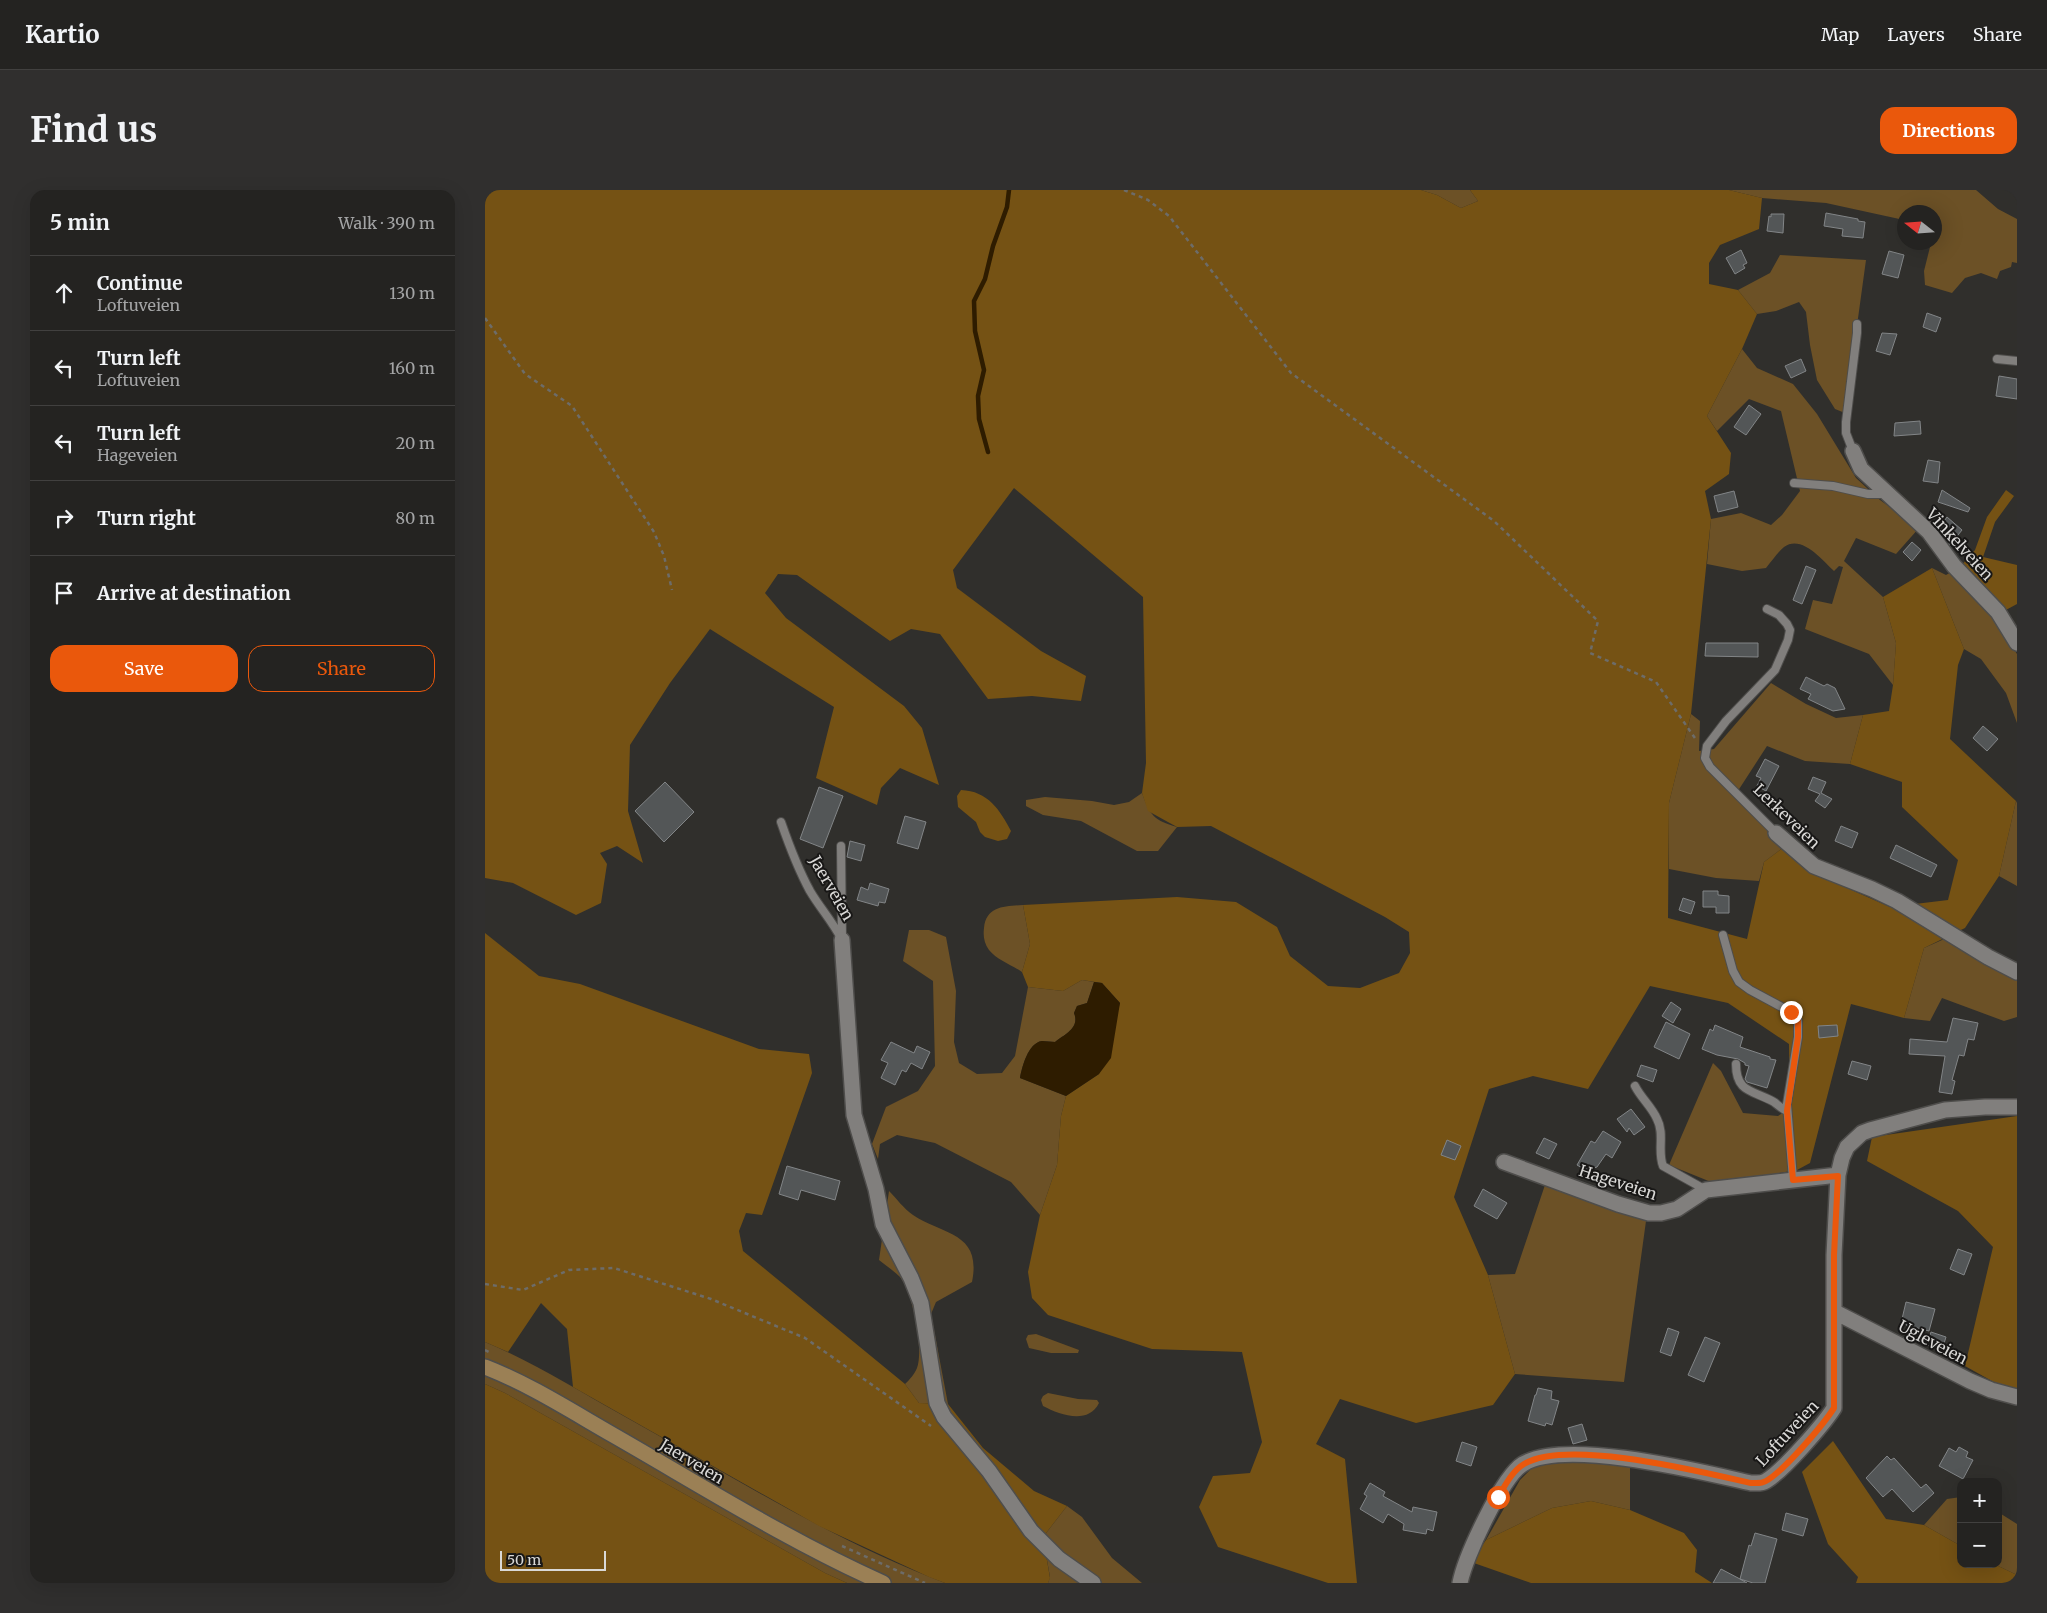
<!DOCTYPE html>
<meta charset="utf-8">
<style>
:root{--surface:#242321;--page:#302f2e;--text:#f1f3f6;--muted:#a3a4a5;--line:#41403f;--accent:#ea580c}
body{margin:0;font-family:Merriweather,serif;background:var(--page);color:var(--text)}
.controls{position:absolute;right:15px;bottom:15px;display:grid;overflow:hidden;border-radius:10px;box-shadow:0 5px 20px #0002}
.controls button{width:45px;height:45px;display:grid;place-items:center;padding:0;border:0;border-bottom:1px solid var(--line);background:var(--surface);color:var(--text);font:25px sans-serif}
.compass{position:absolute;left:1412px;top:15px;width:45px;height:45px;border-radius:50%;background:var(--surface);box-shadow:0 5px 20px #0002;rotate:287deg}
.scale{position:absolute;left:15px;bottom:12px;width:106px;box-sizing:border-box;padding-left:5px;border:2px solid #d9d8d6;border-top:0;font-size:14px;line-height:18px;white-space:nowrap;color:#d9d8d6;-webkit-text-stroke:4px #181716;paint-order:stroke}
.stop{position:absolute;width:15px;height:15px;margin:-11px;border:4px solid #ea580c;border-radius:50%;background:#fff}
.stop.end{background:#ea580c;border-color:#fff;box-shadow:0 1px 5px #0008}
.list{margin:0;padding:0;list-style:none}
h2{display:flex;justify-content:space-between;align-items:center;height:65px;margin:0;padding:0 20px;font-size:21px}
h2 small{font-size:16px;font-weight:400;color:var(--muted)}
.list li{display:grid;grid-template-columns:32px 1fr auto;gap:15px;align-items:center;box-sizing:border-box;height:75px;padding:0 20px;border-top:1px solid var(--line)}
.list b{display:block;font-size:19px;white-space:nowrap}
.list p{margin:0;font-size:16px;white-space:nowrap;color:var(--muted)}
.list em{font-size:16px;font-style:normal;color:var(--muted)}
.actions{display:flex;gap:10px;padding:15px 20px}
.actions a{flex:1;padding:11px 0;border:1px solid var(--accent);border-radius:15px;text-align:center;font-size:18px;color:var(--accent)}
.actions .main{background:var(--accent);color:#fff}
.icon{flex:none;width:28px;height:28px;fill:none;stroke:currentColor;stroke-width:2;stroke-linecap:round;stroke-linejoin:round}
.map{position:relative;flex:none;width:1532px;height:1393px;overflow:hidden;border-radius:15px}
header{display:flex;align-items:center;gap:30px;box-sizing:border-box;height:70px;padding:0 25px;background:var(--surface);border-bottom:1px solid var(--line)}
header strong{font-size:24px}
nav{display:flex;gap:28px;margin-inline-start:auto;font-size:18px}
.intro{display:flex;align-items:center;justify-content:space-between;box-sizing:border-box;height:120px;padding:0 30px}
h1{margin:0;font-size:35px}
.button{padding:12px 22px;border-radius:15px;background:var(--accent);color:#fff;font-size:18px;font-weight:700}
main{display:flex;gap:30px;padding:0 30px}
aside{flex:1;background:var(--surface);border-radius:15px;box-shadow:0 5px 20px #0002}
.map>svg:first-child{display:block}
.green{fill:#6c5126}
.forest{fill:#755214}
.water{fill:#2e1c00}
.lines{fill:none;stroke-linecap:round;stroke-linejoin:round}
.stream{stroke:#2e1c00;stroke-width:4.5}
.building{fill:#535657;stroke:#828587}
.service-casing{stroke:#4e4d4b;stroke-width:10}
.minor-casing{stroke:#4e4d4b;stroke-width:18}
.primary-casing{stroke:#4e4d4b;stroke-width:18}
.path{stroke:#6d6c69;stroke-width:2.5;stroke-dasharray:4 4;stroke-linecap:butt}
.service{stroke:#817f7d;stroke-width:8}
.minor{stroke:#817f7d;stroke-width:15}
.primary{stroke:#9b8055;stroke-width:15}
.route{stroke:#ea580c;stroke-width:6}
.labels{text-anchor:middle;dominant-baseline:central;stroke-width:4;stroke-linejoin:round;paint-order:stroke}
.street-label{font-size:16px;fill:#d9d8d6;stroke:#181716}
</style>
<header>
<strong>Kartio</strong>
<nav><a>Map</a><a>Layers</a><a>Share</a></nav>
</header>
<div class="intro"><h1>Find us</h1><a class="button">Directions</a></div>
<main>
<aside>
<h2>5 min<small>Walk · 390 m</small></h2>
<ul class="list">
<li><svg class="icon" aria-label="ahead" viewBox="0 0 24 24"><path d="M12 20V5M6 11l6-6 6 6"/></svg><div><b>Continue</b><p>Loftuveien</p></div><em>130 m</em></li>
<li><svg class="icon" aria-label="left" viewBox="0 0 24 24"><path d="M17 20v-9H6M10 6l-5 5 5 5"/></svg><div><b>Turn left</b><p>Loftuveien</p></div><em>160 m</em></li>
<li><svg class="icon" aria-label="left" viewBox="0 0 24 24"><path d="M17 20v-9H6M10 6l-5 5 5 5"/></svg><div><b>Turn left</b><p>Hageveien</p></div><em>20 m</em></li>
<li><svg class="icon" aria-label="right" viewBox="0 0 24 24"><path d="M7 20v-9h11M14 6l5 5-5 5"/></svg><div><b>Turn right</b></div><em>80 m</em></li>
<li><svg class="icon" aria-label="arrive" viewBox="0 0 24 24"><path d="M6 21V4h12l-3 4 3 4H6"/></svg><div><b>Arrive at destination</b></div></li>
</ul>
<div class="actions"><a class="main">Save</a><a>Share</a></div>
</aside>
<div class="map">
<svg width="1532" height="1393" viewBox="0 0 1532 1393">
<rect width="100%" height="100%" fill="#302f2c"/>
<path class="green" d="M936 0H985L993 11 976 18 952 5Z
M1244 0H1491L1513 19 1532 29V73L1527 72 1526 77 1515 81 1512 89 1496 83 1480 88 1467 103 1440 95 1439 81 1446 53 1450 52V22H1420L1419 30 1341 13 1277 8Z
M1295 65 1381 70 1360 223 1350 219 1332 190 1325 155 1321 122 1314 112 1291 121 1272 124 1253 100 1285 83Z
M1257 159 1272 178 1308 194 1332 224 1371 288 1395 310 1434 338 1411 364 1371 348 1359 371 1398 407 1411 453 1408 495 1384 464 1320 439 1328 410 1347 414 1358 377 1354 376 1349 381C1338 371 1317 344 1299 357 1293 362 1287 371 1281 378L1257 381 1222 374 1226 329 1256 323 1286 335 1297 325 1315 301 1296 221 1264 209 1232 241 1222 226Z
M1475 377 1532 464V533L1521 503 1496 469 1479 459 1447 378 1461 385Z
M1286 493 1321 514 1351 528 1378 525 1365 574 1320 571 1282 556 1249 607 1299 657 1279 672 1274 691 1231 688 1184 679V613L1206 524 1215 531 1214 561 1229 559Z
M657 603C665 626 669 630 692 637L673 661H652L596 631 558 625 541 616V610L560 607 607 611 629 615 644 612Z
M1531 611 1532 613V696L1514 686Z
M538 715 545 754 537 782C527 775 512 770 504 760 499 753 498 746 499 738 501 716 520 716 538 715Z
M424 740H444L461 747 471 801 469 852 474 873 492 884 517 883 530 866 543 797 578 801 597 790 609 792 602 813 592 816 589 823C595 838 580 844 570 852 566 852 561 851 557 851 543 853 537 877 535 888L581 906 576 926 572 975 555 1025 526 992 450 953 412 945 395 954 393 969 387 954 401 917 433 901 450 876 448 791 418 771Z
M1466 746 1532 787V827L1519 831 1457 808 1445 831 1419 828 1439 758Z
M1228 873 1236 881 1258 923 1293 926 1305 918 1312 980 1231 994 1184 975Z
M1061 992 1161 1031 1139 1192 1030 1184 1003 1085 1030 1084Z
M404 1001C411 1008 419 1019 428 1025 458 1045 497 1042 487 1092L451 1112 446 1124 463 1214 434 1213 420 1194C425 1189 429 1185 432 1178 439 1159 428 1103 415 1087 409 1081 400 1075 394 1070Z
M551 1144 594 1160 593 1163H566L544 1158 541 1149 543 1145Z
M0 1152C48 1172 92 1200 137 1225 243 1284 347 1350 460 1393H362L340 1383 20 1203 0 1194Z
M563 1203 593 1209 612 1210 614 1213C603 1235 575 1225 558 1216L556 1210 558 1206Z
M1075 1273H1121L1145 1276V1320L1106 1311 1067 1318 1001 1350 1035 1290 1049 1276Z
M1476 1307V1356L1439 1335 1462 1309Z
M582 1316 597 1327 627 1368 657 1393H563L565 1387 558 1347Z
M1513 1322 1532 1334V1385L1509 1374H1513Z"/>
<path class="forest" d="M0 0H936L952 5 976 18 993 11 985 0H1244L1277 8 1274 39 1235 55 1224 73V94L1253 100 1272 124 1257 159 1222 226 1246 263 1244 284 1220 301 1226 329 1206 524 1184 613 1183 728 1262 749 1279 672 1299 657 1326 682 1405 717 1463 710 1473 670 1417 617V592L1365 574 1378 525 1404 521 1408 495 1411 453 1398 407 1447 378 1479 459 1473 475 1465 549 1531 611 1514 686 1480 738 1439 758 1419 828 1366 814 1325 973 1312 980 1305 918 1304 854 1243 813 1165 796 1103 899 1048 886 1004 899 969 1007 1003 1085 1030 1184 1008 1215 931 1233 855 1209 831 1254 860 1269 872 1393H843L733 1357 714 1317 728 1286 765 1283 777 1252 757 1162 667 1159 563 1125 547 1108 543 1082 555 1025 572 975 576 926 581 906 614 884 635 813 617 793 597 790 578 801 543 797 537 782 545 754 538 715 692 707 751 712 792 737 805 766 843 796 875 798 914 783 925 763 924 742 900 727 726 636 692 637 663 621 657 603 661 573 658 407 529 298 468 380 472 398 556 461 601 486 596 511 547 506 503 509 455 444 426 439 405 451 312 385 293 384 280 403 301 428 419 516 437 538 454 595 415 578 396 598 392 615 331 588 349 517 225 439 185 493 145 555 143 621 158 673 132 656 115 663 122 674 116 713 91 725 28 693 0 688Z
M1521 300 1529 306 1510 332 1498 367 1532 375V414L1508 427 1475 377 1490 360 1502 327Z
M476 600C503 601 515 620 526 641L522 649 513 651 500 647 495 642 491 632 473 617 472 606Z
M0 743 54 786 95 794 274 859 324 864 327 883 277 1025 261 1023 254 1041 258 1061 420 1194 434 1213 463 1214 498 1258 549 1301 582 1316 558 1347 565 1388 563 1393H460L444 1387 334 1336 88 1197 82 1139 56 1113 23 1162 0 1152Z
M1532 926V1205L1480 1176 1508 1057 1473 1021 1382 971 1387 947Z
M0 1194 20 1203 340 1383 362 1393H0Z
M1348 1251 1401 1329 1439 1335 1476 1356V1374H1509L1532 1385V1393H1371L1373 1387 1343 1354 1317 1282Z
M1106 1311 1145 1320 1199 1343 1212 1360 1210 1382 1227 1393H1046L986 1372 1001 1350 1067 1318Z"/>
<path class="water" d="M609 792 617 793 635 813 626 868 614 884 581 906 535 888C537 877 543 853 557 851 561 851 566 852 570 852 580 844 595 838 589 823L592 816 602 813Z"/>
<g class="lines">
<path class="stream" d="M503 262 494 229 493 206 499 180 490 141 489 111 500 89 508 56 522 17 524 0"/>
</g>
<path class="building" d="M1341 23 1373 29V31L1380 32 1378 48 1357 46 1358 39 1339 36Z
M1286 24H1299L1298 43 1282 41 1284 26 1286 27Z
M1256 60 1262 73 1258 75 1260 78 1250 84 1241 68Z
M1404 61 1419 65 1413 88 1397 84Z
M1442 123 1456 128 1451 142 1438 137Z
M1397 143 1412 144 1405 165 1391 161Z
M1316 169 1321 181 1306 188 1300 176Z
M1514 186 1532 189V209L1511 206Z
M1264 215 1276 224 1261 245 1249 237Z
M1435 231 1436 244 1409 246 1410 233Z
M1443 270 1455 272 1453 293 1438 291Z
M1457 300 1485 318 1483 322 1453 312Z
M1249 301 1253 317 1233 322 1229 306Z
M1462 327 1477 340 1465 355 1456 342 1458 340 1455 337Z
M1427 352 1436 360 1427 371 1418 362Z
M1321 376 1331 380 1317 414 1308 410Z
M1221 453H1273V467L1220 466Z
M1321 487 1339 496 1342 494 1350 498 1360 519 1348 521 1323 509 1326 504 1315 499Z
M1498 536 1513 549 1502 561 1488 548Z
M1280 569 1294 576 1281 601 1272 596 1276 588 1271 586Z
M1328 587 1341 592 1336 603 1347 609 1340 618 1330 611 1335 604 1323 599Z
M180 592 209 622 179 652 150 621Z
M334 597 358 606 338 658 315 649Z
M420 626 441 632 433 659 412 653Z
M1356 636 1373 643 1367 658 1350 651Z
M365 651 380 655 376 671 362 667Z
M1411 655 1452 675 1446 687 1405 668Z
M385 693 404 699 400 713 394 712 393 716 372 710 376 697 383 700Z
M1218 701H1233V705L1244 706V723H1231V717H1218Z
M1198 708 1210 712 1206 724 1194 720Z
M1186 812 1196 819 1188 833 1177 826Z
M1468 828 1493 833 1489 850 1483 849 1479 866 1474 865 1467 890 1470 891 1467 904 1454 902 1460 866 1424 864 1425 849 1462 852Z
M1181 832 1205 844 1194 869 1169 857Z
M1230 835 1258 847 1255 857 1285 867V869L1291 870 1282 898 1262 892 1260 889 1264 876 1260 875V873L1253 869 1232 865 1217 859 1225 839 1228 841Z
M1352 835 1353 846 1334 848 1333 836Z
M406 852 429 863 432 856 445 862 437 879 426 873 421 882 417 880 410 895 396 888 403 873 396 870Z
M1367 871 1386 876 1382 890 1363 884Z
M1156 875 1172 880 1168 892 1152 886Z
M1146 919 1160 937 1149 945 1144 938 1142 942 1132 929Z
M1118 941 1136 952 1127 968 1121 964 1112 977 1106 979 1104 982 1092 975 1106 951 1110 953Z
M1059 948 1072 954 1064 969 1051 963Z
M962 950 976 956 970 970 956 965Z
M302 976 355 991 350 1010 316 1000 313 1010 294 1004Z
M998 999 1022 1013 1012 1029 989 1016Z
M1473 1059 1487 1064 1479 1085 1465 1079Z
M1421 1112 1450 1119 1444 1141 1421 1135 1422 1130 1417 1129Z
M1183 1138 1194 1142 1186 1166 1175 1162Z
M1446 1142 1461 1147 1457 1160 1442 1155Z
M1220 1147 1235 1153 1219 1192 1203 1185Z
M1053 1198 1067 1201 1066 1209 1074 1211 1067 1235 1061 1233 1060 1236 1043 1231 1050 1205H1051Z
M1097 1234 1102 1250 1088 1254 1083 1238Z
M977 1252 992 1257 986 1276 971 1271Z
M1474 1257 1483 1262 1481 1267 1488 1270 1478 1289 1454 1276 1464 1258 1471 1262Z
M1402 1266 1406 1270 1409 1268 1436 1298 1441 1294 1449 1303 1428 1322 1407 1299 1398 1307 1381 1288Z
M885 1293 900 1302 898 1306 927 1322 928 1317 952 1322 948 1341 942 1339 941 1344 918 1340 919 1334 903 1324 898 1333 875 1319 882 1306 879 1304Z
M1301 1323 1323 1329 1318 1346 1297 1340Z
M1270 1343 1292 1349 1280 1393H1268L1255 1389 1262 1393H1228L1236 1379 1255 1389 1264 1355 1266 1356Z"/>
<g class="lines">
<g class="service-casing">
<path id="service" d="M1512 169 1532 171
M1368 261 1361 243V232L1372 143V134
M1309 293 1348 296 1383 304H1401
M1282 419 1294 425 1302 434 1305 440 1303 450 1290 480 1241 531 1222 556 1220 568 1225 577 1291 643
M296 632C304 655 313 679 325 701 335 718 348 732 357 750
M356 656 357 748
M1238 745 1248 781 1254 792 1265 800 1306 822 1313 831V847L1302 914 1308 989
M1251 874C1251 903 1268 900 1289 912 1293 915 1297 919 1302 921
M1150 896C1156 908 1167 917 1172 929 1180 944 1172 961 1178 976L1221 1000"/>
</g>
<g class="minor-casing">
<path id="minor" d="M1368 261 1376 279 1444 342 1469 376 1513 422 1532 453
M1291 643 1329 676 1387 699 1412 711 1503 767 1532 782
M357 750 369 925 391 999 398 1034 426 1088 436 1113 452 1213 459 1227 504 1281 546 1341 574 1369 608 1393
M1019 972 1133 1014 1164 1023H1176L1192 1019 1221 1000 1353 985
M1350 1122 1485 1191 1506 1200 1532 1207
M975 1393C980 1367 1017 1287 1038 1274 1081 1248 1217 1282 1266 1293 1272 1293 1276 1294 1281 1291 1298 1281 1338 1235 1349 1218V1065L1353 985 1357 968 1362 957 1377 943 1385 940 1460 920 1500 917H1532"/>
</g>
<g class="primary-casing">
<path id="primary" d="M0 1177C44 1194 86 1221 128 1245 217 1296 304 1351 398 1393"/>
</g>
<path class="path" d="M639 0 663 10 684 26 806 183 1009 331 1113 431 1105 463 1171 492 1212 551
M0 128 40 184 87 216 169 342 179 366 187 400
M0 1094 38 1100 84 1080 129 1078 226 1109 320 1148 446 1236
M0 1160 6 1163
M357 1356 440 1393"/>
<use href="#service" class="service"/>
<use href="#minor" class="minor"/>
<use href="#primary" class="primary"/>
</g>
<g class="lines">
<path class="route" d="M1013 1307C1020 1296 1027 1281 1039 1274 1082 1248 1217 1282 1266 1293 1272 1293 1276 1294 1281 1291 1299 1281 1338 1235 1349 1218V1065L1353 986 1308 990 1302 921 1313 847V831L1306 822"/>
</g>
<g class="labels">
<g class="street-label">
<text transform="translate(1475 354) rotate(48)">Vinkelveien</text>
<text transform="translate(1302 626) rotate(44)">Lerkeveien</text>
<text transform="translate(347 698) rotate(60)">Jaerveien</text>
<text transform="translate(1133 992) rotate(18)">Hageveien</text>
<text transform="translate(1448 1152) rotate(28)">Ugleveien</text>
<text transform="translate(1302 1243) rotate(-47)">Loftuveien</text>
<text transform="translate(207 1271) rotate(31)">Jaerveien</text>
</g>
</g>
</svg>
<div class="controls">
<button>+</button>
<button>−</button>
</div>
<svg class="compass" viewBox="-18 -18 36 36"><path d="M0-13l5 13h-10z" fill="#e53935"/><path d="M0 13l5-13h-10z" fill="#a3a4a5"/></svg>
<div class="scale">50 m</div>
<div class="stop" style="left:1013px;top:1307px"></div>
<div class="stop end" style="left:1306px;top:822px"></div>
</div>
</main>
